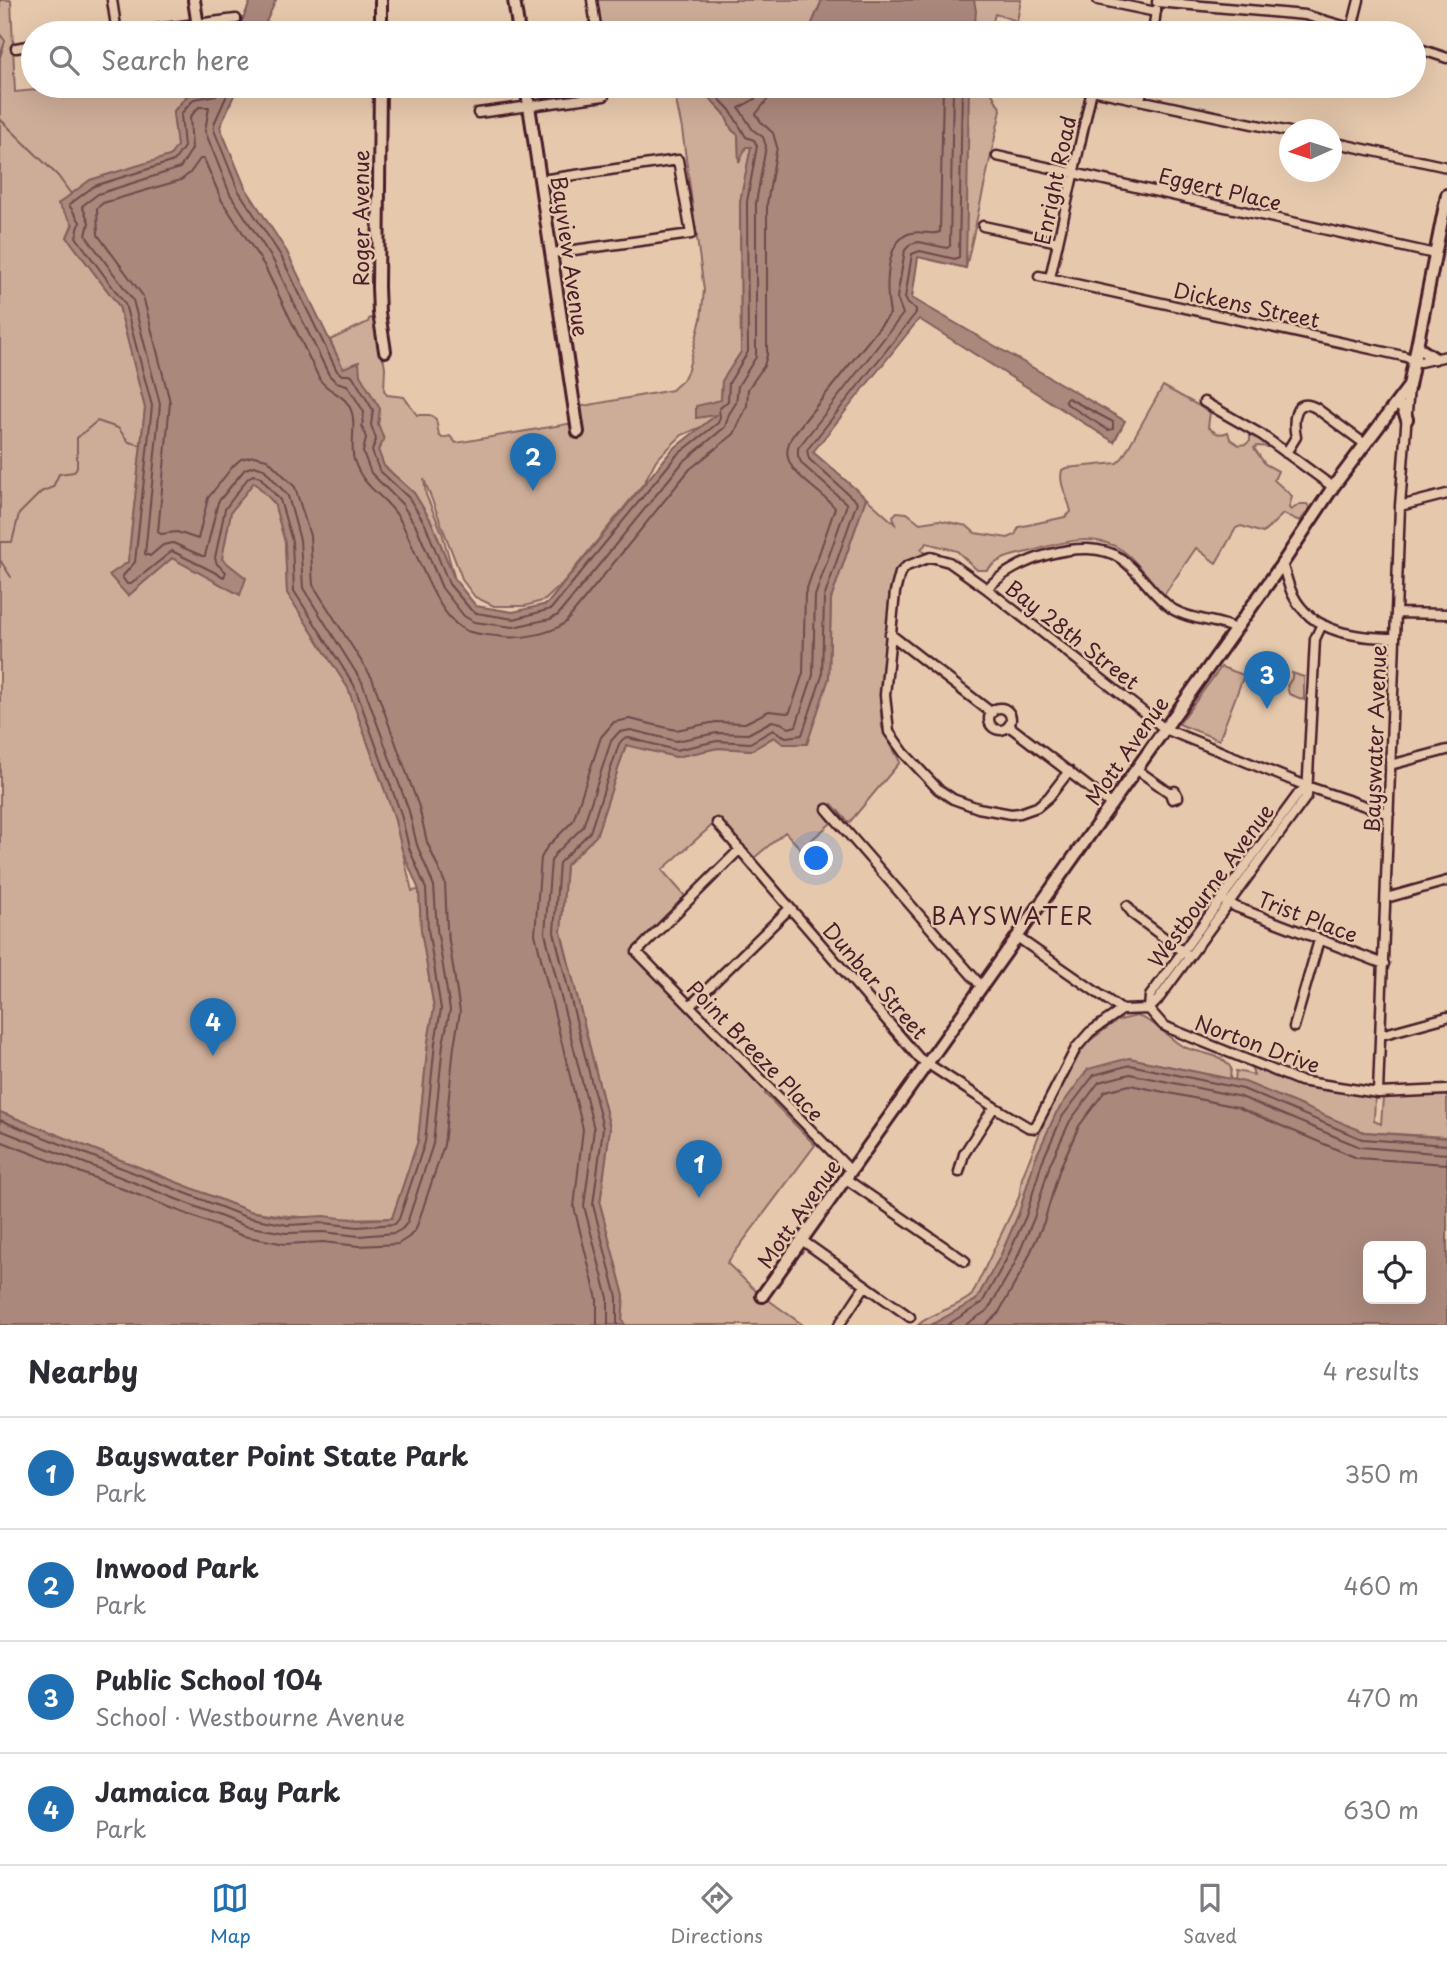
<!DOCTYPE html>
<meta charset="utf-8">
<style>
:root{--surface:#fff;--page:#f2f2f3;--text:#2b2b33;--muted:#7c7c81;--line:#e1e1e2;--accent:#1f6fb2}
body{margin:0;font-family:"Playpen Sans",sans-serif;background:var(--page);color:var(--text)}
.controls{position:absolute;right:21px;bottom:21px;display:grid;overflow:hidden;border-radius:10px;box-shadow:0 7px 28px #0002}
.controls button{width:63px;height:63px;display:grid;place-items:center;padding:0;border:0;border-bottom:2px solid var(--line);background:var(--surface);color:var(--text);font:35px sans-serif}
.compass{position:absolute;left:1279px;top:119px;width:63px;height:63px;border-radius:50%;background:var(--surface);box-shadow:0 7px 28px #0002;rotate:267deg}
.you{position:absolute;left:817px;top:859px;width:24px;height:24px;margin:-18px;border:5px solid #fff;border-radius:50%;background:#1a73e8;box-shadow:0 0 0 10px #1a73e833}
.badge{display:grid;place-items:center;width:46px;height:46px;border-radius:50%;background:var(--accent);color:#fff;font-size:23px;font-weight:700}
.pin{position:absolute;translate:-50% -58px;filter:drop-shadow(0 2px 4px #0008)}
.pin::after{content:'';position:absolute;top:37px;width:24px;height:21px;background:inherit;clip-path:polygon(0 0,100% 0,50% 100%)}
.list{margin:0;padding:0;list-style:none}
h2{display:flex;justify-content:space-between;align-items:center;height:91px;margin:0;padding:0 28px;font-size:30px}
h2 small{font-size:23px;font-weight:400;color:var(--muted)}
.list li{display:grid;grid-template-columns:46px 1fr auto;gap:21px;align-items:center;box-sizing:border-box;height:112px;padding:0 28px;border-top:2px solid var(--line)}
.list b{display:block;font-size:26px;white-space:nowrap}
.list p{margin:0;font-size:23px;white-space:nowrap;color:var(--muted)}
.list em{font-size:23px;font-style:normal;color:var(--muted)}
.icon{flex:none;width:38px;height:38px;fill:none;stroke:currentColor;stroke-width:2;stroke-linecap:round;stroke-linejoin:round}
.map{position:relative;flex:none;width:1447px;height:1325px;overflow:hidden}
.search{position:absolute;background:var(--surface);box-shadow:0 7px 28px #0002;left:21px;right:21px;top:21px;height:77px;display:flex;align-items:center;gap:18px;box-sizing:border-box;padding:0 24px;border-radius:38px;color:var(--muted);font-size:26px}
.sheet{height:539px;background:var(--surface)}
nav{display:flex;justify-content:space-around;align-items:center;box-sizing:border-box;height:98px;border-top:2px solid var(--line);background:var(--surface);font-size:19px;color:var(--muted)}
nav a{display:grid;justify-items:center;gap:4px}
nav .on{color:var(--accent)}
.map>svg:first-child{display:block}
.green{fill:#cdad98;stroke:#8c6662;stroke-width:2}
.water{fill:#aa887c;stroke:#845e5c;stroke-width:2;fill-rule:evenodd}
.lines{fill:none;stroke-linecap:round;stroke-linejoin:round}
.shore{stroke:#70494b;stroke-width:2}
.stream{stroke:#845e5c;stroke-width:2}
.street-casing{stroke:#4a1f2b;stroke-width:13}
.secondary-casing{stroke:#4a1f2b;stroke-width:16}
.street{stroke:#e6c9ad;stroke-width:8}
.secondary{stroke:#e6c9ad;stroke-width:10}
.labels{text-anchor:middle;dominant-baseline:central;stroke-width:5;stroke-linejoin:round;paint-order:stroke}
.street-label{font-size:21px;fill:#4a1f2b;stroke:#e6c9ad}
.neighbourhood-label{font-size:23px;letter-spacing:2px;fill:#4a1f2b;stroke:#e6c9ad}
</style>
<div class="map">
<svg width="1447" height="1325" viewBox="0 0 1447 1325">
<rect width="100%" height="100%" fill="#e6c9ad"/>
<filter id="ink" filterUnits="userSpaceOnUse"><feTurbulence type="fractalNoise" baseFrequency=".0143" numOctaves="2"/><feDisplacementMap in="SourceGraphic" scale="14" xChannelSelector="R" yChannelSelector="G"/><feConvolveMatrix kernelMatrix="1 2 1 2 8 2 1 2 1" color-interpolation-filters="sRGB"/></filter>
<g filter="url(#ink)">
<path class="green" d="M0 0H11L15 92 57 88 81 92 131 86H194L195 92H190L173 112 177 146 170 156 90 180 67 237 119 306 145 408 128 562 129 595 172 558 246 578 221 559 231 511 254 481 274 502 285 542 287 593 348 688 394 816 412 891 419 890 421 930 434 1008 428 1042 418 1141 392 1218C344 1219 296 1219 249 1211L0 1112Z
M596 0H822L808 33H601Z
M945 0H1021L1017 21 995 14 990 33H942Z
M673 86 700 88 724 113 732 130 738 135 739 159 746 146 751 147 740 202 741 352 722 381 721 400 718 414 701 427 682 435 656 460 644 483 562 584 545 600 525 606H494L475 597 463 581 424 479 426 495 442 532 455 580 431 521 414 493 384 466 378 450 384 440 378 424 380 409 359 375 358 363 343 369 330 340 368 322 369 319 376 316 385 367 384 390 387 395 404 397 417 415H430L436 419 439 435 442 438 450 436 456 443 574 423 572 408 672 390 683 380 688 370 701 319 704 290 682 129Z
M937 86H988L1001 110 966 268 921 257Z
M1163 386 1210 412 1208 427C1215 433 1219 436 1228 432L1230 439 1239 445 1246 444 1250 441V432L1262 438 1271 447 1257 446 1254 448 1265 464 1278 471 1274 480 1292 496 1289 508 1291 510 1300 504H1307L1310 508 1300 521 1283 514 1263 533 1241 526 1236 528 1216 563 1196 548 1164 595C1152 582 1136 560 1122 550 1094 532 1061 542 1032 551 1015 555 999 557 987 570H977L957 551 927 543 921 549 928 555C914 558 898 570 893 584L880 697 882 728 900 762 849 823 832 804 823 812 831 823 801 849 785 832 754 858 718 820 662 870 685 896 632 953 765 1089V1094L815 1145 727 1263 756 1291 803 1325H625L622 1320 624 1296 600 1204 610 1128 561 932 566 865 596 836 626 745 676 757 718 748 752 750 774 737 829 678 831 599 866 498 895 524 893 516 897 512 907 513 920 523 939 520 967 526 975 533 1008 538 1015 535 1019 527 1065 517 1071 512C1069 498 1058 485 1062 470L1066 468 1117 463 1123 457Z
M1221 667 1244 675 1219 740 1179 724Z
M1292 673 1304 677V700L1289 694 1287 686 1292 678Z
M1137 1016C1155 1021 1166 1036 1182 1046 1198 1054 1220 1052 1231 1068L1230 1079 1129 1058 1035 1159 1019 1213 1000 1257 976 1300 931 1325H918C934 1311 956 1309 972 1295L1019 1197 1022 1178 1045 1120 1072 1064 1088 1042 1116 1021Z
M1251 1066 1293 1083 1323 1090 1372 1096 1375 1097 1374 1121 1381 1124 1383 1097 1447 1095V1137L1364 1132 1235 1080 1236 1071 1254 1075Z"/>
<path class="water" d="M251 0H276L261 33H237Z
M822 0H974L976 11 974 33H808Z
M214 86H238L220 127 245 187 287 252 343 368 359 362 360 375 380 409 378 424 384 440 378 450 384 466 414 493 431 521 455 580 476 606 513 612 547 604 672 450 716 415 696 418V406L721 400 722 381 741 352 740 202 751 147H746L739 163 738 135 732 130 724 113 700 88H682L684 86H725L732 90 774 88 775 86H969L966 268 918 257 912 298 1125 421 1114 442 919 319 813 452 866 498 831 599 829 678 807 744H783L774 737 752 750 718 748 676 757 626 745 596 836 566 865 561 932 610 1128 600 1204 624 1296 622 1320 625 1325H0V1112L249 1211 288 1218 324 1216 358 1220 392 1218 418 1141 428 1042 434 1008 421 930 419 890 402 850 394 816 348 688 287 593 285 542 274 503 254 482 231 512 222 559 246 578 240 595 172 558 128 596 109 575 128 562 145 408 119 306 67 237 73 224 58 204 90 180 170 156 177 146 173 112 191 92 212 90Z
M1129 1058 1245 1082 1364 1132 1447 1138V1325H931L976 1300 1000 1257 1019 1213 1035 1159 1056 1113 1088 1069ZM1368 1246H1421V1299H1368Z"/>
<g class="lines">
<path class="shore" d="M231 86 214 124V130L238 190 281 256 337 371 342 375H352L373 410 371 425 376 439 372 451 379 470 409 498 425 524 449 584 471 610 476 613 514 619 551 609 677 455 718 423 720 417 719 409 728 401 729 383 748 352 747 202 757 146 754 140 746 137 730 110 707 86
M1068 398 1113 422V429L1108 430 1067 404 1065 400Z
M0 1120 246 1217 288 1225 324 1223 358 1227 395 1224 399 1219 425 1142 435 1043 441 1009 428 929 426 889 409 848 401 814 354 685 294 591 292 541 280 500 260 477 253 475 248 478 225 509 215 558 217 564 226 572 224 577 172 551 131 584H127L122 577 135 562 152 406 125 304 76 237 80 222 69 205 94 186 174 161 184 147 181 114 194 99 217 95 220 86
M0 1130 245 1226 286 1233 323 1232 359 1236 395 1233 402 1229 407 1223 433 1144 443 1044 450 1010 437 929 434 886 417 845 409 811 362 682 303 588 300 540 288 496 264 469 254 466 245 469 218 502 205 556H202L173 543 163 545 150 556 145 554 160 404 133 300 86 236 89 222 82 206 98 194 180 168 192 149 190 117 199 107H209L205 131 230 194 273 260 329 375 336 382 347 385 364 412 362 426 366 438 363 452 371 473 402 504 417 528 442 588 464 616 474 622 513 627 550 619 558 615 683 462 725 427 729 414 736 403 738 386 756 357V203L766 146 763 137 753 130 739 108 755 99 760 86
M0 1141 243 1236 285 1244 323 1242 359 1246 398 1244 409 1237 416 1229 444 1145 454 1046 460 1012 447 928 445 883 427 842 419 807 372 678 313 585 310 536 295 487 267 459 254 456 241 459 233 466 208 498 198 539 177 532 161 534 158 532 170 402 143 296 98 235 97 208 103 203 181 180 190 173 200 159H204L222 201 264 265 320 380C330 394 346 393 352 413 356 426 350 447 354 460 364 490 384 494 399 518 416 547 435 618 467 631 478 635 492 635 503 637 521 639 550 634 565 623L690 469 734 434 747 406 748 389 764 366 767 355V204L777 147 773 133 761 122 756 114 768 99 770 86
M597 1325V1299L574 1207 583 1129 535 934 541 858 547 847 573 821 601 737 614 722 630 719 676 730 716 722 745 723 769 711 787 713 790 712 803 673 805 594 835 508C818 485 771 469 793 435L890 314C886 293 884 244 908 234 919 229 931 236 940 232L943 86
M608 1325V1298L584 1206 594 1129 545 933 551 861 555 854 583 827 611 741 619 732 631 730 676 741 717 733 748 734 772 721 781 723 789 728 796 726 813 675 815 596 847 504 802 464 798 456V448L903 314 897 298 905 250 911 244 919 242 947 248 950 246 953 86
M617 1325V1297L593 1205 603 1128 554 932 559 863 590 832 619 744 623 739 629 738 676 750 717 741 750 743 773 730 786 737 802 735 822 676 824 598 857 502 809 459 807 450 916 313V309L908 304 905 298 912 254 920 251 955 259 959 257 962 86
M947 1325 982 1303 1006 1260 1026 1216 1042 1162 1062 1117 1094 1075 1130 1065 1243 1089 1362 1139 1447 1145
M965 1325 988 1310 1014 1265 1034 1218 1050 1164 1070 1121 1099 1082 1130 1074 1241 1097 1360 1147 1447 1154
M985 1325 998 1314 1023 1269 1044 1222 1060 1168 1079 1126 1105 1091 1130 1085 1237 1107 1357 1158 1447 1164"/>
<path class="stream" d="M0 34 5 41 0 57
M0 119 58 176 71 194
M0 542H12L19 514 41 492 53 487 59 474 74 472 77 467V438L97 421 118 428 129 442 141 445
M0 560 11 577"/>
<g class="street-casing">
<path id="street" d="M112 0 117 33
M592 0 597 33
M1098 0 1156 12
M1157 2 1305 15 1368 33
M1352 28 1359 0
M125 33 236 19
M1153 33 1156 10
M1414 47 1447 58
M16 48 33 45
M124 86V87
M1073 86 1290 132
M1140 100 1143 86
M478 113 604 96 603 86
M1332 142 1447 167
M997 156 1435 254
M541 180 678 160 691 234 552 253
M983 226 1058 242
M1039 276 1403 356 1420 362 1447 356
M1050 278 1092 90
M1204 402 1262 435 1333 487
M1286 453 1296 437C1293 423 1293 395 1316 408L1365 444
M1400 506 1447 494
M1282 564C1286 574 1288 586 1293 595 1312 633 1358 638 1395 638
M987 589C1012 560 1085 535 1120 558 1141 572 1153 597 1174 610 1193 621 1216 619 1235 629
M1396 613 1447 614
M890 634 992 713
M989 719a11 11 0 1 1 22 0a11 11 0 1 1-22 0Z
M1009 726 1112 805
M1390 765 1447 750
M1136 769 1170 793 1172 799 1178 797 1175 791 1170 793
M1069 771 1049 797 1037 807 1020 813 1011 814 978 808 953 799 938 789 904 753 889 732 885 695 895 592 900 573 907 566 931 557 949 562 987 589 1165 729 1309 787 1389 814
M827 809 982 987
M717 823 919 1058 994 1107 1028 1127 1035 1128 1076 1048 1090 1032 1122 1010 1149 1009 1157 1001 1307 796 1315 639 1322 624
M740 849 637 952 851 1171
M1386 898 1447 881
M1224 900 1236 907 1384 964
M1127 906 1134 915 1186 954
M1017 937 1122 1010
M690 1006 790 908
M1149 1009 1163 1025 1171 1029 1300 1081 1378 1093 1447 1090
M1149 1009 1150 996 1299 793 1309 787
M1294 1027 1319 940
M1381 1035 1447 1017
M1378 1093 1400 506 1409 386
M959 1172 964 1154 994 1107
M846 1179 965 1261
M803 1241 910 1317
M839 1325 865 1286"/>
</g>
<g class="secondary-casing">
<path id="secondary" d="M194 0 199 33
M514 0 519 33
M381 33V0
M380 86 378 287 379 313 385 351
M526 86 578 432
M1417 347 1434 358
M1395 405 1402 407 1407 419
M762 1296 1282 564 1333 487 1409 386 1447 195"/>
</g>
<use href="#street" class="street"/>
<use href="#secondary" class="secondary"/>
</g>
</g>
<g class="labels">
<g class="street-label">
<text transform="translate(1054 180) rotate(-78)">Enright Road</text>
<text transform="translate(1220 188) rotate(13)">Eggert Place</text>
<text transform="translate(360 218) rotate(-90)">Roger Avenue</text>
<text transform="translate(571 256) rotate(82)">Bayview Avenue</text>
<text transform="translate(1247 304) rotate(12)">Dickens Street</text>
<text transform="translate(1073 634) rotate(38)">Bay 28th Street</text>
<text transform="translate(1374 739) rotate(-88)">Bayswater Avenue</text>
<text transform="translate(1126 750) rotate(-55)">Mott Avenue</text>
<text transform="translate(1210 885) rotate(-54)">Westbourne Avenue</text>
<text transform="translate(1308 916) rotate(21)">Trist Place</text>
<text transform="translate(876 980) rotate(49)">Dunbar Street</text>
<text transform="translate(1258 1043) rotate(20)">Norton Drive</text>
<text transform="translate(756 1050) rotate(46)">Point Breeze Place</text>
<text transform="translate(798 1213) rotate(-55)">Mott Avenue</text>
</g>
<g class="neighbourhood-label">
<text x="1013" y="915">BAYSWATER</text>
</g>
</g>
</svg>
<div class="controls">
<button><svg class="icon" aria-label="locate" viewBox="0 0 24 24"><circle cx="12" cy="12" r="6"/><path d="M12 2v4M12 18v4M2 12h4M18 12h4"/></svg></button>
</div>
<svg class="compass" viewBox="-18 -18 36 36"><path d="M0-13l5 13h-10z" fill="#e53935"/><path d="M0 13l5-13h-10z" fill="#7c7c81"/></svg>
<div class="you"></div>
<div class="pin badge" style="left:699px;top:1198px">1</div>
<div class="pin badge" style="left:533px;top:491px">2</div>
<div class="pin badge" style="left:1267px;top:709px">3</div>
<div class="pin badge" style="left:213px;top:1056px">4</div>
<div class="search"><svg class="icon" aria-label="search" viewBox="0 0 24 24"><circle cx="10" cy="10" r="6"/><path d="M15 15l6 6"/></svg>Search here</div>
</div>
<section class="sheet">
<h2>Nearby<small>4 results</small></h2>
<ul class="list">
<li><span class="badge">1</span><div><b>Bayswater Point State Park</b><p>Park</p></div><em>350 m</em></li>
<li><span class="badge">2</span><div><b>Inwood Park</b><p>Park</p></div><em>460 m</em></li>
<li><span class="badge">3</span><div><b>Public School 104</b><p>School · Westbourne Avenue</p></div><em>470 m</em></li>
<li><span class="badge">4</span><div><b>Jamaica Bay Park</b><p>Park</p></div><em>630 m</em></li>
</ul>
</section>
<nav>
<a class="on"><svg class="icon" aria-label="map" viewBox="0 0 24 24"><path d="M3 6l6-2 6 2 6-2v14l-6 2-6-2-6 2zM9 4v14M15 6v14"/></svg>Map</a>
<a><svg class="icon" aria-label="directions" viewBox="0 0 24 24"><path d="M12 3l9 9-9 9-9-9zM9 14v-3h6M13 9l2 2-2 2"/></svg>Directions</a>
<a><svg class="icon" aria-label="saved" viewBox="0 0 24 24"><path d="M7 4h10v16l-5-4-5 4z"/></svg>Saved</a>
</nav>
